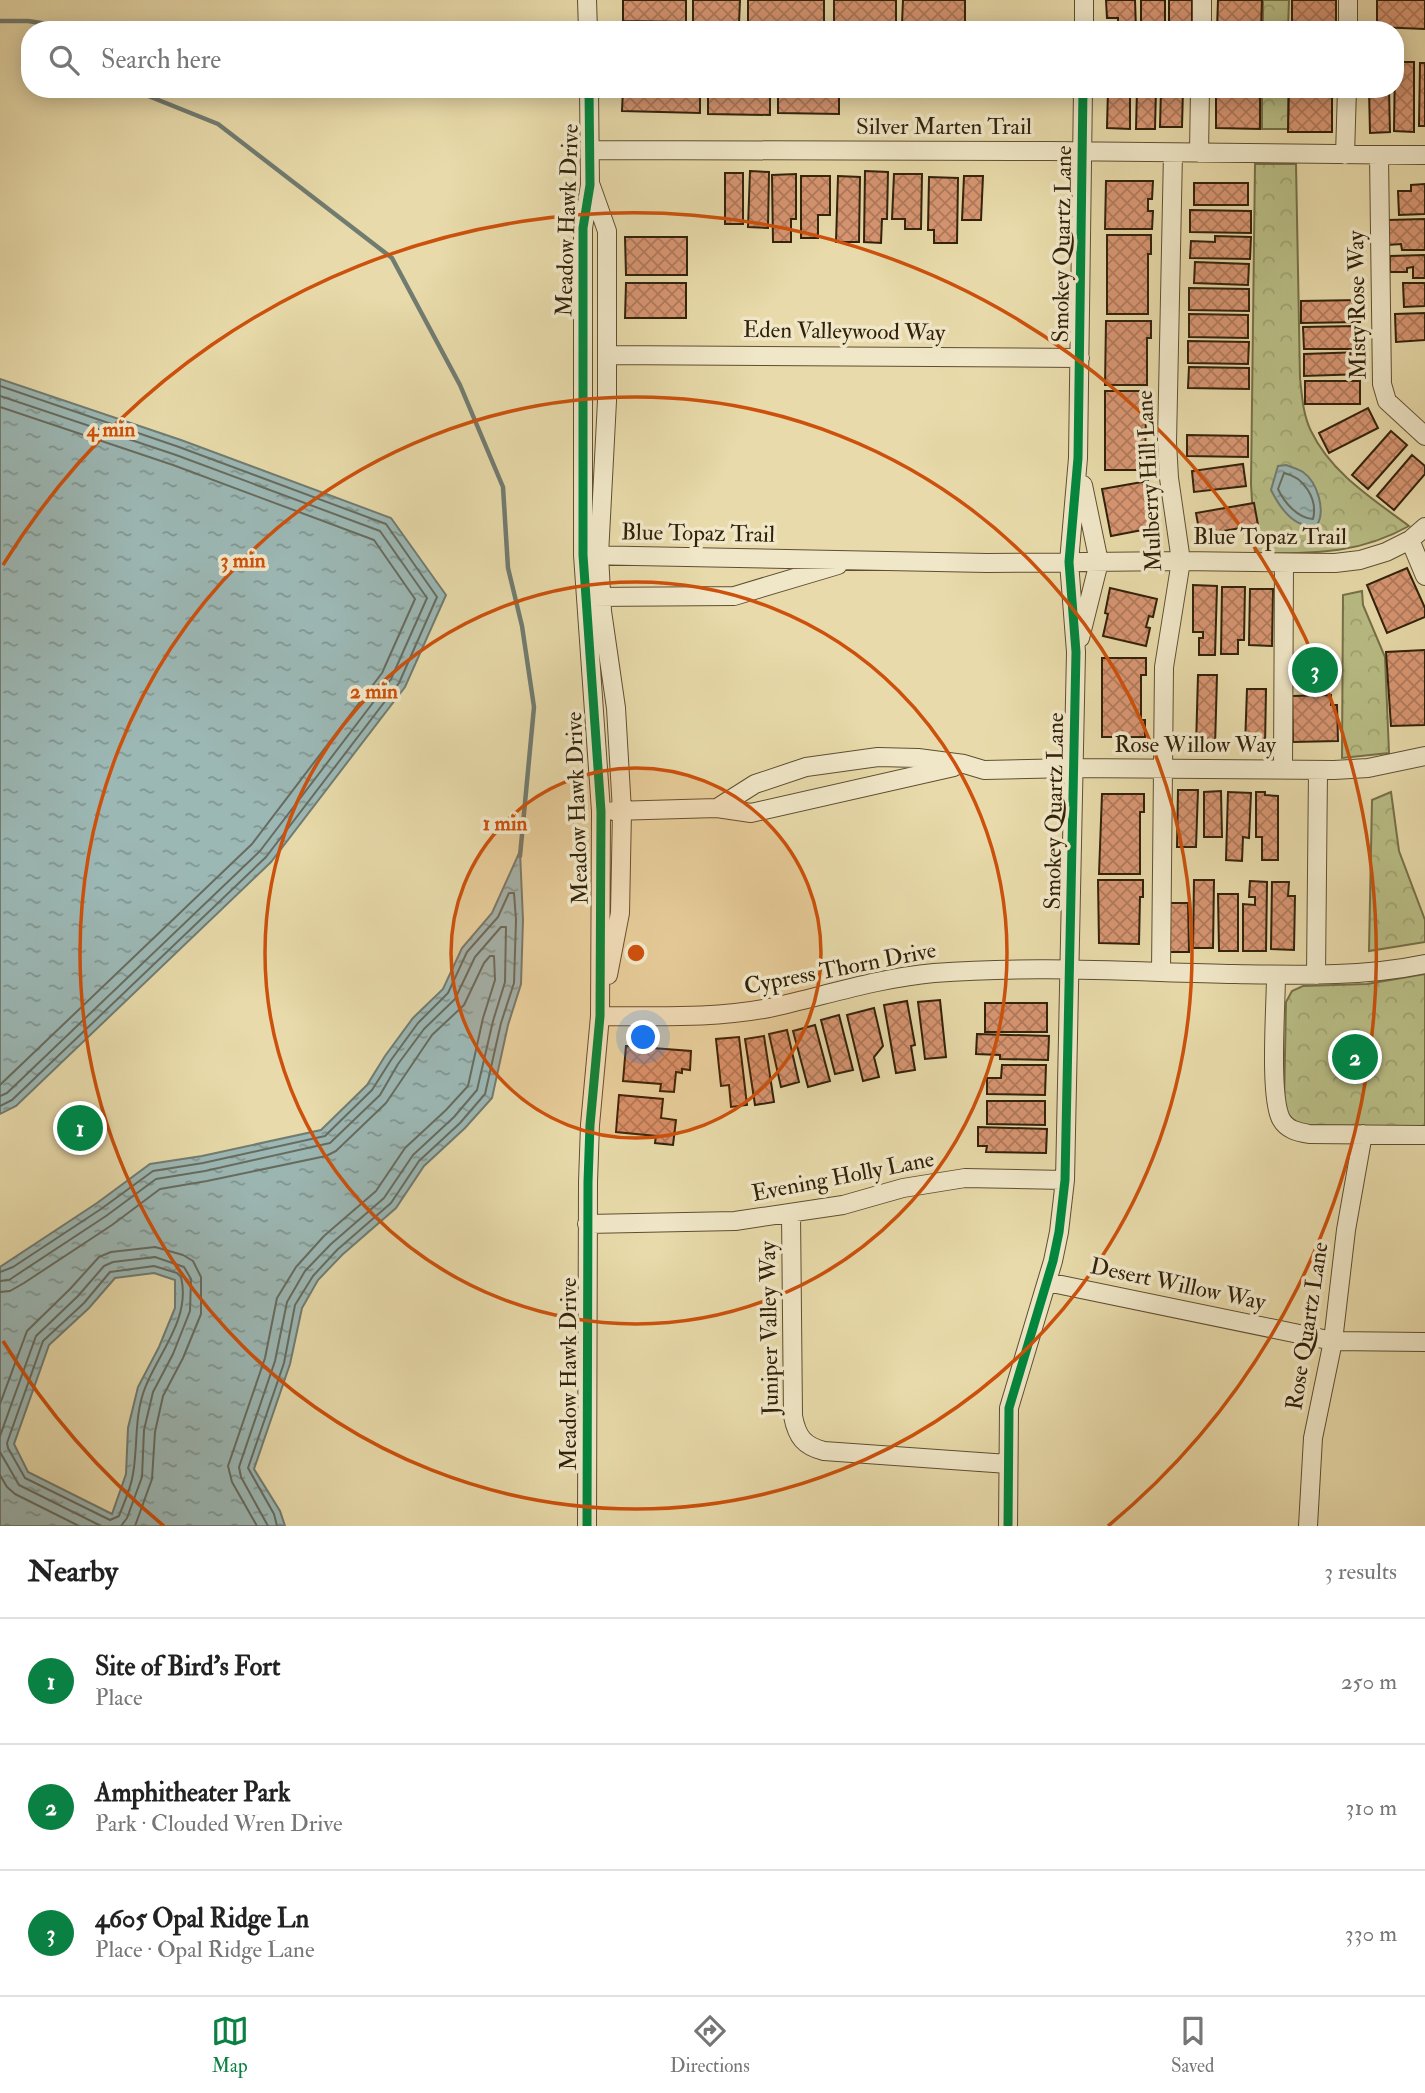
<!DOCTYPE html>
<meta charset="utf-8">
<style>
:root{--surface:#fff;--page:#f6f6f6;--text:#222;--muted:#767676;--line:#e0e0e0;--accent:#0b8043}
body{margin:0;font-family:"IM FELL Double Pica",serif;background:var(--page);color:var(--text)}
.you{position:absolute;left:644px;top:1038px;width:24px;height:24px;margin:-18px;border:5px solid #fff;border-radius:50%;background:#1a73e8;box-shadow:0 0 0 10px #1a73e833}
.badge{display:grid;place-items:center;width:46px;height:46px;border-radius:50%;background:var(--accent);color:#fff;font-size:23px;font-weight:700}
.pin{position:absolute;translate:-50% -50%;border:4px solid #fff;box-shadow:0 2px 7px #0006}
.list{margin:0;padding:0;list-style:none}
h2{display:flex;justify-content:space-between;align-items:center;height:91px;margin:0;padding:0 28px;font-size:30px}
h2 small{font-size:23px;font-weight:400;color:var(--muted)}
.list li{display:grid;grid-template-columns:46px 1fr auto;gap:21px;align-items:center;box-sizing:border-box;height:126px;padding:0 28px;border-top:2px solid var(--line)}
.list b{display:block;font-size:26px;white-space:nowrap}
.list p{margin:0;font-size:23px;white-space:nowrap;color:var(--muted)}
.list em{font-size:23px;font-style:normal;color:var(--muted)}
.icon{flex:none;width:38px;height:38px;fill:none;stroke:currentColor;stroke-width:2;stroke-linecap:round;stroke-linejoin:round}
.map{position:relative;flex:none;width:1425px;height:1526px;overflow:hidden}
.search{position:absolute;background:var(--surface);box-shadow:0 4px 18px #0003;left:21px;right:21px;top:21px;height:77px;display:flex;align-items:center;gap:18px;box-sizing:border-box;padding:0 24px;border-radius:28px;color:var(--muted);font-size:26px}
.sheet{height:469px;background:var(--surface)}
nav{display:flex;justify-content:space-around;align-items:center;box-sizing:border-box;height:98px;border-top:2px solid var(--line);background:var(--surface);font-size:19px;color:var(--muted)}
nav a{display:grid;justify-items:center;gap:4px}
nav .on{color:var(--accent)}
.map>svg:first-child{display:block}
.park{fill:url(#park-crowns);stroke:#757048;stroke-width:2}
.water{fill:url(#water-ripples);stroke:#717c71;stroke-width:2;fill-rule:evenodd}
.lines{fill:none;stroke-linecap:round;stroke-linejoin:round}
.shore{stroke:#666c60;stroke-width:2}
.stream{stroke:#717c71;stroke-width:4.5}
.building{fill:url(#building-cross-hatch);stroke:#31210a;stroke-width:2}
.street-casing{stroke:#5f4f32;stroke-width:20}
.street{stroke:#f0e7c8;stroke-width:18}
.cycleway-casing{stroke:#f0e7c8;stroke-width:13}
.cycleway{stroke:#00873e;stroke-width:9}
.ring{fill:none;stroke:#cd510c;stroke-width:3.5}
.labels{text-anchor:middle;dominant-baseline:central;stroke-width:7;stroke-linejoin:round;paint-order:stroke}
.street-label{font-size:23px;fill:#31210a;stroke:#f0e7c8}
.centre{fill:#cd510c;stroke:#f0e7c8;stroke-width:3.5}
.ring-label{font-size:21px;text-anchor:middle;font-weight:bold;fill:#cd510c;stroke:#f0e7c8;stroke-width:7;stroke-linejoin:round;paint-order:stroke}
</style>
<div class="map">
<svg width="1425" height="1526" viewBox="0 0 1425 1526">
<defs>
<pattern id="park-crowns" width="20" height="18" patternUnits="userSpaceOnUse" patternTransform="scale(1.75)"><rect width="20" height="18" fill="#b9be86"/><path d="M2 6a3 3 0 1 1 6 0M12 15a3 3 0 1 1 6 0" fill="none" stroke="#a0a372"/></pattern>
<pattern id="water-ripples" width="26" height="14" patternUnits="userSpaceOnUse" patternTransform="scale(1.75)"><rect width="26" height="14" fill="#9cb8b5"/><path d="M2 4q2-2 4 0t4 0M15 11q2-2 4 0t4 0" fill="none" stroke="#809591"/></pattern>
<pattern id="building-cross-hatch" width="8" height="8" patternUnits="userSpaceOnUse" patternTransform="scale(1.75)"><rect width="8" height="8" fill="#d89672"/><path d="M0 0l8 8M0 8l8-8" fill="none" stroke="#b07a5c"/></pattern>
</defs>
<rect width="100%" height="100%" fill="#e8daaa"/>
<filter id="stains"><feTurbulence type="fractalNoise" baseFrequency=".00286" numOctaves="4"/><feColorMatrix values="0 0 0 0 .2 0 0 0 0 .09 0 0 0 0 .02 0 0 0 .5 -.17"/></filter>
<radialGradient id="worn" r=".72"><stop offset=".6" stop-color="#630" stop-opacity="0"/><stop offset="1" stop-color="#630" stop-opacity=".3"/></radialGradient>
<path class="park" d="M1263 0H1289L1288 30H1263Z
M1262 89H1288V129H1262Z
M1255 164H1296L1300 378C1302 396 1303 415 1311 431 1331 473 1373 499 1409 526 1357 555 1313 553 1255 554L1251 484Z
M1362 591 1363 605 1385 657 1389 753 1342 758 1343 595Z
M1391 792 1399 851 1425 920V942L1369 951 1372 800Z
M1425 974V1127L1299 1125 1287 1114 1284 1106 1286 1002 1292 991 1303 986 1367 984Z"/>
<path class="water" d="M0 379 181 440 391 518 446 595 405 687 271 862 16 1106 0 1114Z
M1286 465C1291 467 1298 469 1303 472 1317 482 1326 510 1317 525 1295 530 1280 508 1271 490L1278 466Z
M520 851 523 920 521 984 508 1025 492 1098 465 1128 424 1166 396 1208 342 1255 318 1280 302 1308 290 1364 254 1469 280 1511 285 1526H0V1267L97 1203 150 1164 202 1156 321 1130 367 1085 385 1056 413 1018 443 989 462 948 492 913ZM154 1273 175 1280V1308L159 1347 138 1387 128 1428 126 1474 112 1514 28 1472 14 1444 49 1345 89 1308 115 1278Z"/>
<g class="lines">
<path class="shore" d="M0 386 179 447 386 524 437 597 399 683 266 857 12 1100 0 1106
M0 396 176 455 380 531 427 598 391 679 260 851 7 1093 0 1096
M0 407 173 465 374 540 415 599 382 673 252 844 0 1085
M1284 473C1304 477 1318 499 1313 519 1297 518 1284 502 1278 489Z
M154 1266 177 1273 181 1277C191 1318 159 1352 145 1388 134 1416 138 1446 133 1474 131 1488 124 1503 119 1516L110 1520 25 1478 8 1448 7 1443 43 1341 84 1303 110 1272Z
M0 1272 13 1267 101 1209 153 1171 203 1163 325 1136 372 1090 391 1060 418 1023 448 993 467 952 498 917 509 893H514L516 920 514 983 501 1023 485 1094 460 1123 419 1161 391 1203 337 1250 313 1276 295 1305 284 1363 248 1468 274 1514 277 1526
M0 1281 9 1280 18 1274 106 1216 156 1179 205 1171 330 1143 380 1095 398 1064 424 1029 455 999 475 957 501 927H506L505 982 493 1021 477 1090 454 1117 413 1155 384 1198 331 1244 305 1271 287 1302 275 1361 239 1467 241 1477 268 1526
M0 1292 10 1291 24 1283 112 1225 160 1189 207 1181 326 1156 336 1151 386 1103 432 1035 464 1005 484 963 490 956H494L495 980 483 1018 468 1086 446 1110 405 1148 376 1191 324 1236 296 1267 277 1298 265 1358 228 1466 232 1482 257 1526
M0 1404 27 1331 70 1289 99 1257 111 1252 155 1247 183 1255 193 1261 201 1277V1314L183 1358 163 1396 155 1432 152 1479 135 1526
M0 1436 36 1336 78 1296 104 1266 113 1262 155 1257 184 1267 191 1279 190 1311 173 1354 153 1392 144 1430 142 1477 127 1518 121 1526
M0 1452 19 1485 101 1526
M0 1475 7 1487 15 1494 79 1526"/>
<path class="stream" d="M0 21H28L87 30
M131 89 218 124 392 258 460 385 503 487 508 568 522 626 534 707 520 856"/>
</g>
<path class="building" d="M623 0H686V22L623 21Z
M693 0H740L739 23H693Z
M748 0H824V23H748Z
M834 0H896V25L834 24Z
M903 0H965V25L902 24Z
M1106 0H1135L1136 30H1118V18H1107Z
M1141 0H1165V30H1141Z
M1169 0H1192V30H1169Z
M1218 0H1262L1261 30H1217Z
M1292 0H1336V30H1292Z
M1377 0H1425V29L1377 27Z
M1395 62H1414V132L1394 131Z
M1420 63H1425V126H1419Z
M623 89H700V113L622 111Z
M708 89H770V115L708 114Z
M778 89H839V114L778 113Z
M1108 89H1130V129L1107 128Z
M1137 89H1156L1155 129H1136Z
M1161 89H1183L1182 127H1160Z
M1216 89H1260V129L1216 128Z
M1289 89H1332V132H1288Z
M1369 89H1389L1390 132 1370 133Z
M750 171 769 172 768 228 748 227Z
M865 171 888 172 887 219H882L881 243 864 242Z
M725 173H743V224H725Z
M796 174V219H791V242H773L772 175Z
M894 174H922L921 229H905V219H892Z
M801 176H830V215H818V238H801Z
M838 176 860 177 859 242H836Z
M964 176H983L981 220H962Z
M929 177 958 178 957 243H934V230H928Z
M1106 181H1153L1152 199H1148V211H1153L1152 229H1105Z
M1194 183H1248V205H1194Z
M1425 184V214L1399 215 1398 191H1411V185Z
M1190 210 1251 211V233L1190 232Z
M1425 219V250H1402L1401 244 1388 245V220Z
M1107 235H1151V254H1148V314H1107Z
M1215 236 1251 237 1250 259 1190 258 1191 241 1215 242Z
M625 237H687V275H626Z
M1425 255V278H1413V267L1407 268V272H1390V256Z
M1195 262 1249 264 1248 285 1194 283Z
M626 283H686V318H625Z
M1403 283H1425V306L1404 307Z
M1189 288 1249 289V311L1189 310Z
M1360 300V322L1301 323V301Z
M1425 313V340L1396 342 1395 314Z
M1189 314 1248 315V338L1189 337Z
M1106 321H1151V338H1147V385H1105Z
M1357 326 1358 349H1304L1303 327Z
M1188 341 1249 342 1248 364 1188 363Z
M1362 352 1363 374 1304 376V354Z
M1189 367 1249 368V389L1188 388Z
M1305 381H1360V404H1305Z
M1105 391H1149V408H1146L1145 470H1105Z
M1368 408 1378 428 1329 453 1319 433Z
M1391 431 1407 445 1368 489 1352 475Z
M1187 435 1248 436V457L1187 456Z
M1412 455 1425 466V474L1394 510 1377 496Z
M1243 464 1246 486 1194 492 1192 471Z
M1148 481 1158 527 1111 536 1102 489Z
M1254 503 1258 525 1200 535 1196 513Z
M1407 568 1425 608V617L1387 633 1367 585Z
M1193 585 1217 586 1215 655H1199V638H1203V632H1193Z
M1222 587H1245L1244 640H1238V654H1221Z
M1110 588 1157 599 1153 617 1149 616 1146 627 1150 628 1146 646 1103 636 1108 614 1105 613Z
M1250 589H1273L1272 646 1249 645Z
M1425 650V725L1391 726 1386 652Z
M1102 658H1146V675H1141V720H1145V737H1102Z
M1292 661H1338L1337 680 1292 679Z
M1198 675H1217L1215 747H1196Z
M1247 689H1266L1265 747 1245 746Z
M1331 695V705H1337L1338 741 1293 742 1292 696Z
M1178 790H1198L1196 847H1177Z
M1221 791 1222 837H1204V792Z
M1228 792 1251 793 1249 838 1243 837 1242 861 1226 860Z
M1256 792H1265V795L1278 796V860H1262V837H1256Z
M1102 794H1144V812H1140V874H1099Z
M1098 880H1143V897H1140L1139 944 1099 943Z
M1194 880H1214L1213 948H1193Z
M1250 881 1267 882 1266 951H1243V904L1255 905V897H1249Z
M1272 882H1289L1288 896H1295L1294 950 1271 949Z
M1218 894H1238V951H1219Z
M1170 903H1188L1189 952H1170Z
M940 1000 946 1057 925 1059 918 1002Z
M907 1001 915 1045 911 1046 915 1070 896 1073 884 1005Z
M985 1003H1047V1032H985Z
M874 1008 883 1046 874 1057 879 1077 863 1081 847 1015Z
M839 1015 853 1070 835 1074 821 1020Z
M815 1025 830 1081 808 1087 793 1031Z
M787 1030 799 1082 781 1087 769 1034Z
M977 1034 1049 1036 1048 1060 1000 1059V1055L976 1054Z
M764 1036 774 1102 755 1105 745 1039Z
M739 1037 747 1105 731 1107 729 1085 721 1086 716 1039Z
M626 1046 691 1051 690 1070 682 1069V1073L676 1072 674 1092 660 1091 661 1084 623 1081Z
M1002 1065H1046L1045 1095 987 1094V1078H1001Z
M619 1095 663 1099 661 1118 676 1120 673 1145 655 1143 656 1136 616 1132Z
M987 1101H1045V1125L987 1124Z
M978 1127 1047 1129 1046 1153 986 1152 987 1146H978Z"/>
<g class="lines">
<g class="street-casing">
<path id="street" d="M587 0 588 30
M1084 30V0
M1202 30V0
M1348 30V0
M590 150 1049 151 1425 155
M1199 153 1200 89
M1345 155 1347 89
M1379 155 1382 384 1387 401 1425 436
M591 186 607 231V401L599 555 602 611 616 708 622 811 620 913 608 975
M607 355 1080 358
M1410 540 1425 576
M583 555 987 563 1181 561 1335 563 1360 560 1386 552 1410 540 1425 527
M590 597 734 596 838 565
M1080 638 1099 562 1083 485
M1283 769 1284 563
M717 808 755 784 806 767 878 757 918 758 964 764 984 770 1073 768 1334 770 1368 768 1425 756
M613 811 717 808 751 813 954 767
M1161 972 1164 667 1181 561 1169 478 1167 442 1173 153
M1276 975C1276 1006 1269 1095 1281 1119 1287 1130 1298 1132 1309 1134L1425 1135
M1316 975 1318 770
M600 1016C657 1016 717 1019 774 1007 827 995 879 978 934 973 1034 965 1135 972 1235 974 1298 975 1363 977 1425 964
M791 1213 793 1416C797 1437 804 1446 824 1451L1008 1464
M587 1224 735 1221 843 1205 903 1188 965 1178 1065 1180
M1047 1282 1333 1341 1425 1342
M587 1526 588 1182 590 1125 600 1016 601 811 583 555V228L590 185 589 89
M1008 1526 1009 1408 1053 1261 1059 1232 1065 1180 1076 652 1069 562 1078 458 1083 89
M1308 1526 1313 1438 1333 1341 1346 1230 1363 1134"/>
</g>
<use href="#street" class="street"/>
<g class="cycleway-casing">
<path id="cycleway" d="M587 1526 588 1182 590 1125 600 1016 601 811 583 555V228L590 185 589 89
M1008 1526 1009 1408 1053 1261 1059 1232 1065 1180 1076 652 1069 562 1078 458 1083 89"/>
</g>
<use href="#cycleway" class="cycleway"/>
</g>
<circle cx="636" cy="953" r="185" fill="#cd510c" fill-opacity=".12"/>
<g class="ring">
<circle cx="636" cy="953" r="185"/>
<circle cx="636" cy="953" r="371"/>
<circle cx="636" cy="953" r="556"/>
<path d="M164 1526A742 742 0 0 1 3 1341M3 565A742 742 0 1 1 1108 1526"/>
</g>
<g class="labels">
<g class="street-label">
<text x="944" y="126">Silver Marten Trail</text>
<text transform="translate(567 220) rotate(-88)">Meadow Hawk Drive</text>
<text transform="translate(1062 244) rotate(-89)">Smokey Quartz Lane</text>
<text transform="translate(1357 305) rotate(-91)">Misty Rose Way</text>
<text transform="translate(844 331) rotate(1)">Eden Valleywood Way</text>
<text transform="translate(1149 481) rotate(-93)">Mulberry Hill Lane</text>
<text transform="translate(698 533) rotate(1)">Blue Topaz Trail</text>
<text x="1270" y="536">Blue Topaz Trail</text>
<text x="1195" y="744">Rose Willow Way</text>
<text transform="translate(577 808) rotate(-92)">Meadow Hawk Drive</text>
<text transform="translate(1054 811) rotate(-89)">Smokey Quartz Lane</text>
<text transform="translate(840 968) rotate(-11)">Cypress Thorn Drive</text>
<text transform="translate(843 1176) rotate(-11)">Evening Holly Lane</text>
<text transform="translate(1178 1284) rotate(12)">Desert Willow Way</text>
<text transform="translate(1307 1326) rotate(-81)">Rose Quartz Lane</text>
<text transform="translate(769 1328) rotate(-91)">Juniper Valley Way</text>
<text transform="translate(568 1374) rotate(-90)">Meadow Hawk Drive</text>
</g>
</g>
<circle cx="636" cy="953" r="10" class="centre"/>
<g class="ring-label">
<text x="111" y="436">4 min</text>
<text x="243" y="567">3 min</text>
<text x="374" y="698">2 min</text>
<text x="505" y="830">1 min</text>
</g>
<rect width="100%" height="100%" filter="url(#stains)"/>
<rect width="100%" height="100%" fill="url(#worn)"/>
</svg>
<div class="you"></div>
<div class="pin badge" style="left:80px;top:1128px">1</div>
<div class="pin badge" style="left:1355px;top:1057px">2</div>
<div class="pin badge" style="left:1315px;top:670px">3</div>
<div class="search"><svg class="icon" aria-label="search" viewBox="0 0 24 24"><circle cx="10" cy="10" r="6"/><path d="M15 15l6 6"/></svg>Search here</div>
</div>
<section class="sheet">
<h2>Nearby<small>3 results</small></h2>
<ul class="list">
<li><span class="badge">1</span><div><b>Site of Bird's Fort</b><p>Place</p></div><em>250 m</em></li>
<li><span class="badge">2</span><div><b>Amphitheater Park</b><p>Park · Clouded Wren Drive</p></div><em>310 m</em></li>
<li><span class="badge">3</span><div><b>4605 Opal Ridge Ln</b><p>Place · Opal Ridge Lane</p></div><em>330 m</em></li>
</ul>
</section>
<nav>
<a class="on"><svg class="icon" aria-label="map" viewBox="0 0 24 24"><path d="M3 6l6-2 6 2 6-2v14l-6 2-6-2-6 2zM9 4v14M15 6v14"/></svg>Map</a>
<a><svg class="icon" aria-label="directions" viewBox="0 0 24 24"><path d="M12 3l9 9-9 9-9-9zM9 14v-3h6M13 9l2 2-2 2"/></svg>Directions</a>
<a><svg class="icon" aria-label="saved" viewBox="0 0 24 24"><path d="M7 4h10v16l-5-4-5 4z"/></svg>Saved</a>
</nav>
